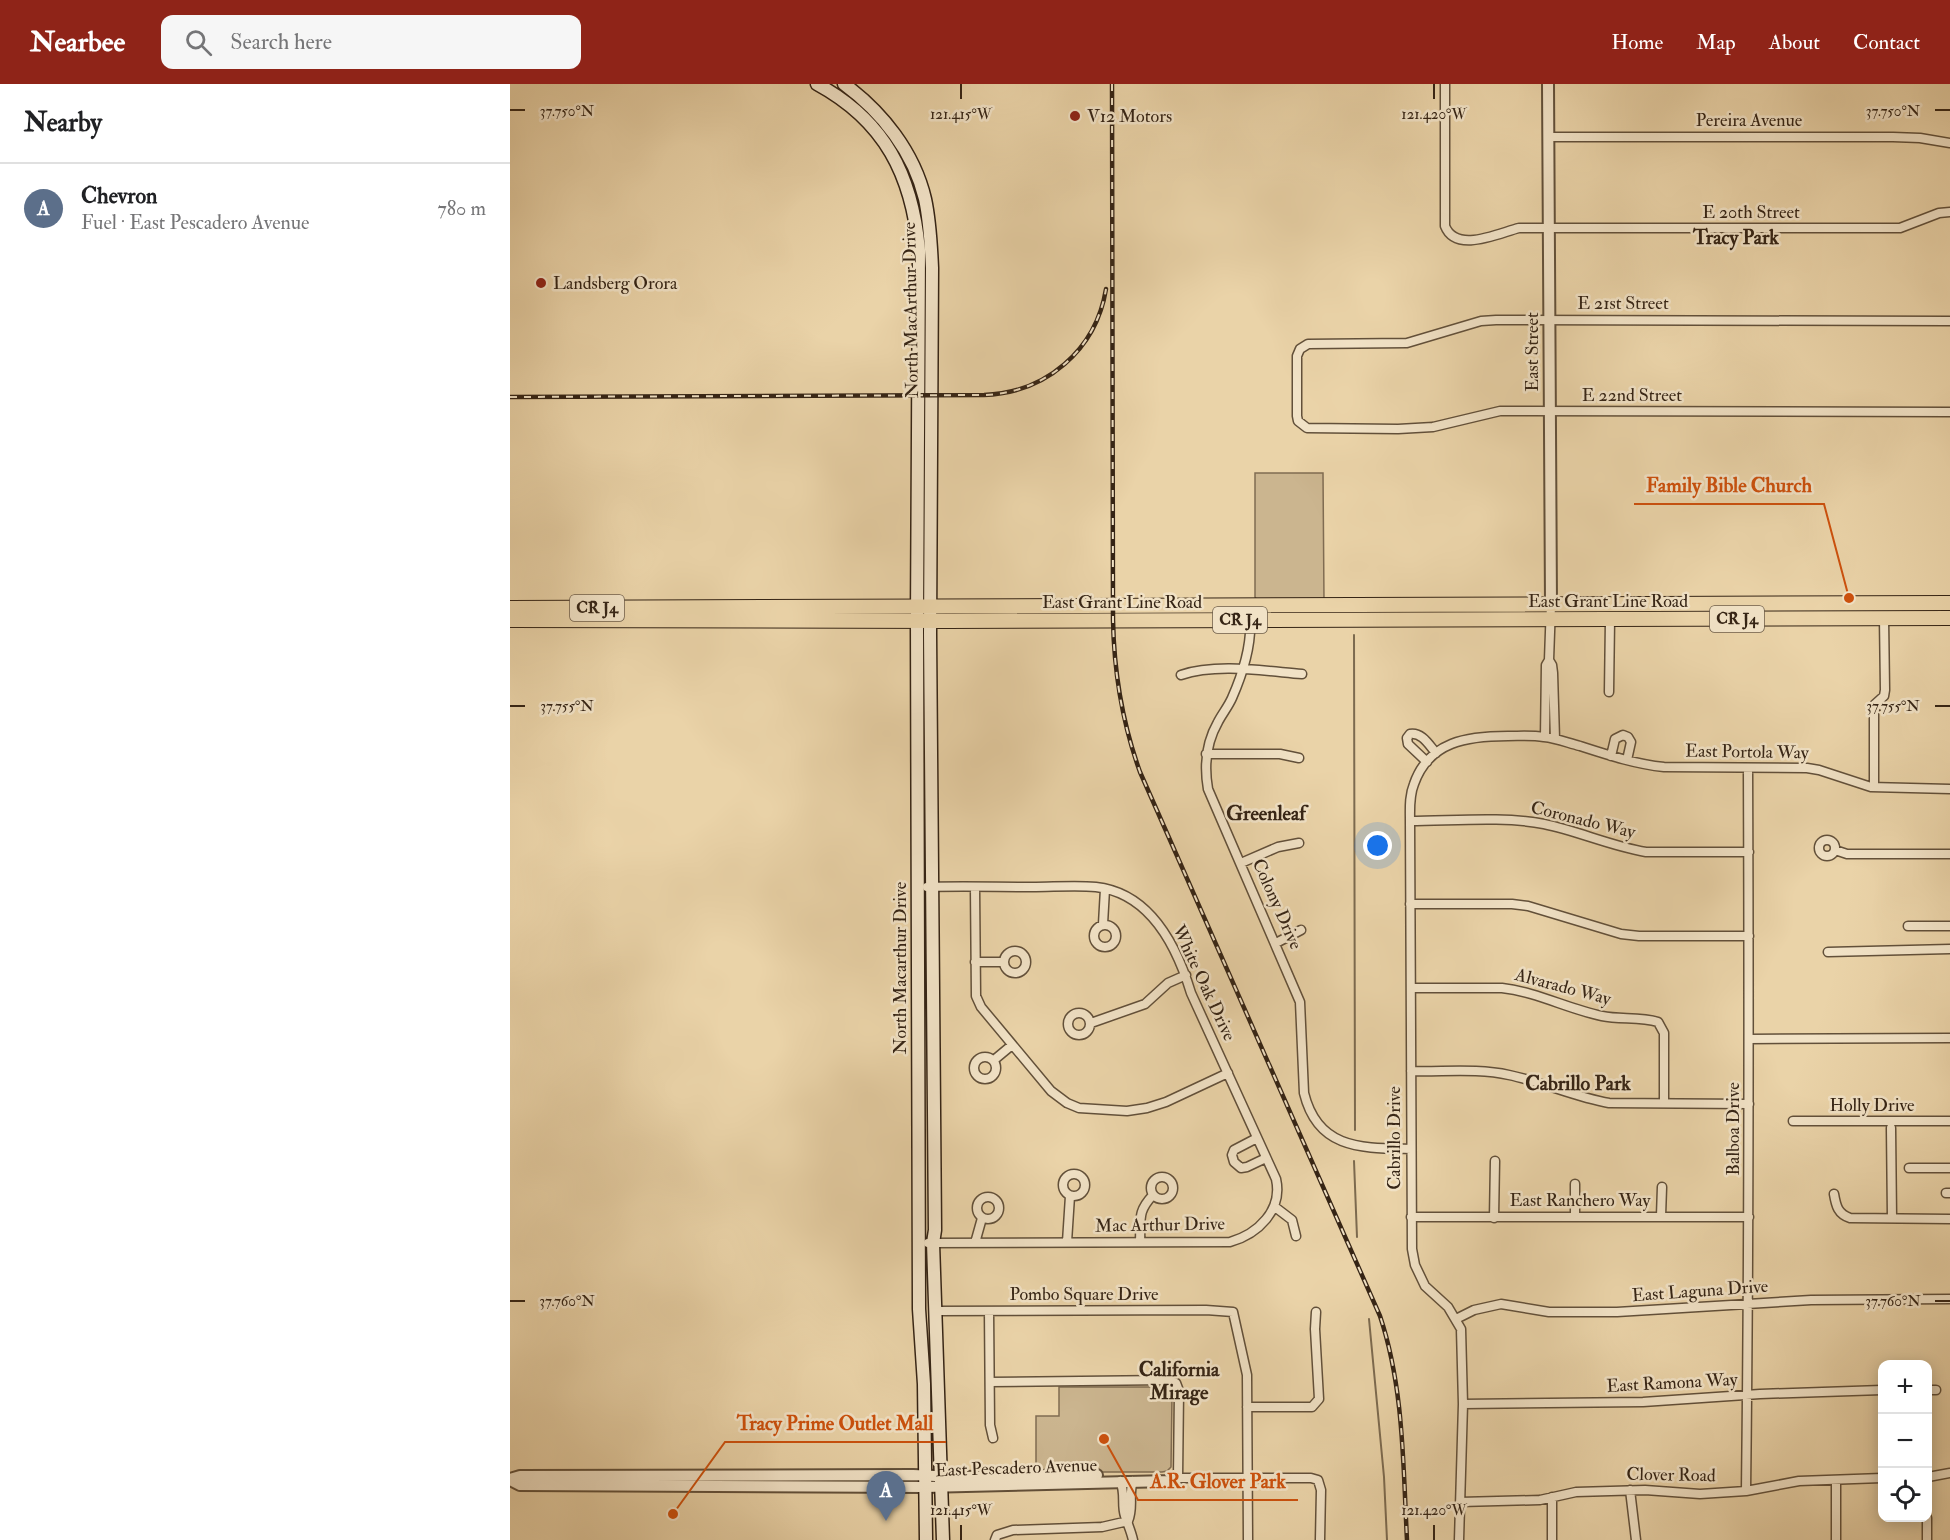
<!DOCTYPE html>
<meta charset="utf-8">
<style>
:root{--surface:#fff;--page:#f6f6f6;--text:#202124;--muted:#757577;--line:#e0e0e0;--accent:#8f2418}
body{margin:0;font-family:"IM FELL Double Pica",serif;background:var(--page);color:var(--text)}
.controls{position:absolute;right:18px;bottom:18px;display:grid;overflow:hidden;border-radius:12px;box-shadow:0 3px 15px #0003}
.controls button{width:54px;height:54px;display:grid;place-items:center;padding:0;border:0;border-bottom:2px solid var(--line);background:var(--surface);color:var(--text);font:30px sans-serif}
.you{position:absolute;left:868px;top:762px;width:21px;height:21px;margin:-15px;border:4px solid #fff;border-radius:50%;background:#1a73e8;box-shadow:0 0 0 9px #1a73e833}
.badge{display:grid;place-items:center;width:39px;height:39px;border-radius:50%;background:var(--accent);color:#fff;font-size:20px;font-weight:700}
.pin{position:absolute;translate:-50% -50px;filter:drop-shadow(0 2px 3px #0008)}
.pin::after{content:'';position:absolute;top:32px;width:21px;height:18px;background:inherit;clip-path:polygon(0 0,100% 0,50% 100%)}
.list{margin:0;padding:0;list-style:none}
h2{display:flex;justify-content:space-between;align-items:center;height:78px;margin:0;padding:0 24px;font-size:26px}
h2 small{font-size:20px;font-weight:400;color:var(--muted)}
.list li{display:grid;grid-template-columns:39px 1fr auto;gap:18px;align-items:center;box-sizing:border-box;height:90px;padding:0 24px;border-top:2px solid var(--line)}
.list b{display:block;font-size:22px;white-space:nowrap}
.list p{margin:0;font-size:20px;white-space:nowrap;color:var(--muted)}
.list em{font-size:20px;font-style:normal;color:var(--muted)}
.icon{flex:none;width:33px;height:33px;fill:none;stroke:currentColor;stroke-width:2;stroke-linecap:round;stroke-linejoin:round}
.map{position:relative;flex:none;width:1440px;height:1456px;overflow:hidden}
header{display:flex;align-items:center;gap:36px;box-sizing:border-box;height:84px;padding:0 30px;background:var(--accent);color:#fff}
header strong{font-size:28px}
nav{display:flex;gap:33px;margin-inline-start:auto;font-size:21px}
.search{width:420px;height:54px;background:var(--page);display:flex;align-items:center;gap:15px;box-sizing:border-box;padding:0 21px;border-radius:12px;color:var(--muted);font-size:22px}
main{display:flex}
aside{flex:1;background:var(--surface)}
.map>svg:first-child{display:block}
.green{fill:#cbb58f;stroke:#806c52;stroke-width:1.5}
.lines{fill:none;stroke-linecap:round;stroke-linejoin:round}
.stream{stroke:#7c6a4f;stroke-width:2}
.minor-casing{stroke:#62503a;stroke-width:11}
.tertiary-casing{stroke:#62503a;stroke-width:14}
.secondary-casing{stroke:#352415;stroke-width:15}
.primary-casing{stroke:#352415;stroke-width:16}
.minor{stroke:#f1e2c6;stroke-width:8}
.tertiary{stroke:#f1e2c6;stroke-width:10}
.secondary{stroke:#f1e2c6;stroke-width:12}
.primary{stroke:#ead3a8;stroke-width:14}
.rail-casing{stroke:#352415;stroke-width:4.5}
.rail{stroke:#f1e2c6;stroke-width:2;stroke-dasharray:7;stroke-linecap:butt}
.ticks{fill:none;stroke:#352415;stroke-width:2}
.poi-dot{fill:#8f2418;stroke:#f1e2c6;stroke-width:2}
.labels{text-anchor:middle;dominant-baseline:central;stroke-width:5;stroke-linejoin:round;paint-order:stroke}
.shield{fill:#f1e2c6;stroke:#6d5d4a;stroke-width:1.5}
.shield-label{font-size:16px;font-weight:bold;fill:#352415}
.poi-label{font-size:18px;fill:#352415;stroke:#f1e2c6;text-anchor:start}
.street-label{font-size:18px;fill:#352415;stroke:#f1e2c6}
.neighbourhood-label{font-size:20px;font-weight:bold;fill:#352415;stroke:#f1e2c6}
.ticks-label{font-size:15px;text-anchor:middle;fill:#352415;stroke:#f1e2c6;stroke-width:5;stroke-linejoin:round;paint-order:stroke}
.leader{fill:none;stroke:#cd510d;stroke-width:2}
.callout-dot{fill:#cd510d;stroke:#f1e2c6;stroke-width:2}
.callout-label{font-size:20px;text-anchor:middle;font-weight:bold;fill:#cd510d;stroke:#f1e2c6;stroke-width:5;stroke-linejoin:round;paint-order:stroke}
</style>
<header>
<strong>Nearbee</strong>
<div class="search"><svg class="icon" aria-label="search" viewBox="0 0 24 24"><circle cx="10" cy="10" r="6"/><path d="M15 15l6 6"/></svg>Search here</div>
<nav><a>Home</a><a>Map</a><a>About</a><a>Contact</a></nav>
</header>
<main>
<aside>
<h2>Nearby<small></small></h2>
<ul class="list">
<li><span class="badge" style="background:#5c6f8a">A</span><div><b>Chevron</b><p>Fuel · East Pescadero Avenue</p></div><em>780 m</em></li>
</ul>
</aside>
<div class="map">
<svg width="1440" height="1456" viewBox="0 0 1440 1456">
<rect width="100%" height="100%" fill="#ead3a8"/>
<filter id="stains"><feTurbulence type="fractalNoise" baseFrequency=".00333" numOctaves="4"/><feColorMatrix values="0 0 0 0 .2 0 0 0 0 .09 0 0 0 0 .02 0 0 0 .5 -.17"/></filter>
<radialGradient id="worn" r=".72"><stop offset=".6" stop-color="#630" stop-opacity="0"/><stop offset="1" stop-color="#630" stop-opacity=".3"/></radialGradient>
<path class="green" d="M745 389H813L814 516H747L745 513Z
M549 1303H655L660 1307 662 1312 661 1383 657 1387 652 1388H526V1332H549Z"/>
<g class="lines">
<path class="stream" d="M844 551 845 1046
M844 1077 847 1153
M859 1235 874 1393 877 1456"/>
<g class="minor-casing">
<path id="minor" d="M935 0V142C946 170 989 149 1009 144H1390L1429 129 1440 128
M1038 53H1383L1410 54 1440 59
M1440 237 986 236 971 237 897 259 798 260 790 265 787 272V332L788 337 797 344 888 345 923 343 990 327 1440 328
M740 534C742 561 733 589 722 614 718 623 712 630 708 638 696 659 694 682 698 705L790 918 794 1009C808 1066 852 1064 901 1065
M1039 576 1042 581 1043 589 1045 655
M671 591C706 579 755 587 792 590
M1099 608 1100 536
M1035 653 1036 581 1039 576 1041 520
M696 670H770L789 674
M1101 672 1105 655 1113 651 1118 653 1121 658 1117 676
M917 678 898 660 897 654 900 650C912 648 919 661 926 669
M1364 703V621L1374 612 1375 606 1374 534
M900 737C942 737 993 732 1034 740 1068 747 1101 762 1136 768H1239
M1309 764a8 8 0 1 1 16 0a8 8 0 1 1-16 0Z
M1325 766 1337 770H1440
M731 779 768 763 789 759
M417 803C452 802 487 803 522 803 543 803 566 801 586 803 640 809 667 863 681 909L766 1095C773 1126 748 1150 720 1158L418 1159
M465 804 466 912 471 923 541 1007 557 1019 569 1024 617 1027 637 1024 656 1018 718 989
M900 820H1002L1018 822 1111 850 1129 852H1239
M593 840 595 805
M584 852a11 11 0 1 1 22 0a11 11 0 1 1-22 0Z
M1398 842H1440
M766 859 791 846
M494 878a11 11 0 1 1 22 0a11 11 0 1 1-22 0Z
M1318 868 1440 865
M465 878H493
M901 904H992C1027 908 1058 925 1092 932 1110 936 1130 932 1148 938L1154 949V1019
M558 940a11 11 0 1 1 22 0a11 11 0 1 1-22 0Z
M581 939 635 920 658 899 676 891
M1239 955 1440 954
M464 984a11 11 0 1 1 22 0a11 11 0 1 1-22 0Z
M484 976 502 961
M901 987C933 988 968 984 999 991 1033 998 1065 1013 1099 1019L1239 1020
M1283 1037H1440
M1381 1044 1382 1134
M747 1054 724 1066 722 1071 724 1078 731 1084 737 1083 756 1074
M1399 1084H1440
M553 1101a11 11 0 1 1 22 0a11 11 0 1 1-22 0Z
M641 1104a11 11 0 1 1 22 0a11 11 0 1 1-22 0Z
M1436 1109H1440
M1324 1110C1326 1122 1328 1130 1340 1134L1440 1135
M467 1124a11 11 0 1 1 22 0a11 11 0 1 1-22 0Z
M765 1123 782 1136 786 1152
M1151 1132 1152 1103
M901 1133H1239
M1065 1133V1100
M984 1134 985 1077
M557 1158 560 1112
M630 1158C631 1135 627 1128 643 1111
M465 1159 472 1134
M425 1227 696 1226 723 1228 737 1291 738 1456
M479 1227 480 1341 483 1354
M946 1235 964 1226 991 1220 1039 1228H1107L1301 1216 1440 1215
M480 1298 658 1296 666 1299 669 1307 668 1394H801L808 1396 811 1406 810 1456
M1418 1306H1426
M953 1320 1133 1318 1250 1310 1372 1306
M737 1323H802L809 1315 805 1245 806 1228
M1418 1393 1440 1389
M1326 1396V1456
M610 1397C616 1409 611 1421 615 1432 618 1441 621 1447 623 1456
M1120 1406 1126 1456
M1236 1407C1239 1166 1239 925 1238 684
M950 1418 1030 1416 1066 1408 1135 1406 1190 1410 1236 1407 1289 1397 1372 1394
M1417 1434V1456
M618 1437C624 1424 618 1410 623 1397
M485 1456 487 1451 503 1446 592 1443 618 1437
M949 1456 953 1320 951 1245 938 1223 915 1202 905 1181 902 1165 900 737C900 725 899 712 904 700 919 657 958 652 998 652 1010 652 1022 651 1034 653 1046 654 1058 659 1070 662 1098 671 1125 680 1154 683L1297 684 1309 686 1361 703 1440 705
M1042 1456V1413"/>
</g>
<g class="tertiary-casing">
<path id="tertiary" d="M1038 0 1041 520
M0 1395 10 1392 403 1391 448 1393 587 1391
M0 1396 10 1401 415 1403 659 1397 668 1394"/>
</g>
<g class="secondary-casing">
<path id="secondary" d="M307 0C375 37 402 91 409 166L407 536 409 1225 414 1300 416 1456
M334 0C372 28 404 68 415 115 420 138 421 161 422 184L420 549 425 1146 423 1159 433 1456"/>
</g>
<g class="primary-casing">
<path id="primary" d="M0 524 1440 519
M0 536 436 537 1440 534"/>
</g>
<use href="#minor" class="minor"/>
<use href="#tertiary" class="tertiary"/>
<use href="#secondary" class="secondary"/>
<use href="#primary" class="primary"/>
<g class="rail-casing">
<path id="rail" d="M602 0 603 536C604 589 612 638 630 688L870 1232C894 1304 893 1381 897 1456
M0 313 474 311C536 309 586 266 596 205"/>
</g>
<use href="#rail" class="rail"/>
</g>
<path class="ticks" d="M451 0V15M924 0V15M0 26H15M1425 26H1440M0 622H15M1425 622H1440M0 1217H15M1425 1217H1440M451 1441V1456M924 1441V1456"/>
<g class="poi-dot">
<circle cx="565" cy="32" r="6"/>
<circle cx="31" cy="199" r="6"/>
</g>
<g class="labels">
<g class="shield">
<rect x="60" y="511" width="54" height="26" rx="4.5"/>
<rect x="1200" y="522" width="54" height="26" rx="4.5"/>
<rect x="703" y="523" width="54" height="26" rx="4.5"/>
</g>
<g class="shield-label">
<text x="87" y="524">CR J4</text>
<text x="1227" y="535">CR J4</text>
<text x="730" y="536">CR J4</text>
</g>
<g class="poi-label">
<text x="577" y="32">V12 Motors</text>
<text x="43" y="199">Landsberg Orora</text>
</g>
<g class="street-label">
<text x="1239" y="36">Pereira Avenue</text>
<text x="1241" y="128">E 20th Street</text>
<text x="1113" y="219">E 21st Street</text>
<text transform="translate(401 226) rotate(-91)">North MacArthur Drive</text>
<text transform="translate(1022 268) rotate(-90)">East Street</text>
<text x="1122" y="311">E 22nd Street</text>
<text x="1098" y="517">East Grant Line Road</text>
<text x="612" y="518">East Grant Line Road</text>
<text transform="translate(1237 668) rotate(1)">East Portola Way</text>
<text transform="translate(1073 736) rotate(14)">Coronado Way</text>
<text transform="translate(767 820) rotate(66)">Colony Drive</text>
<text transform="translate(390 884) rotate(-90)">North Macarthur Drive</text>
<text transform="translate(694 899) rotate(65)">White Oak Drive</text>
<text transform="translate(1053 903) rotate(15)">Alvarado Way</text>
<text x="1362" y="1021">Holly Drive</text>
<text transform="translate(1223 1045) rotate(-90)">Balboa Drive</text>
<text transform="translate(884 1054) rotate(-90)">Cabrillo Drive</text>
<text x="1070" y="1116">East Ranchero Way</text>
<text transform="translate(650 1141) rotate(-1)">Mac Arthur Drive</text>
<text transform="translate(1190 1207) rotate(-4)">East Laguna Drive</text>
<text x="574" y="1210">Pombo Square Drive</text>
<text transform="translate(1162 1299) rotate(-3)">East Ramona Way</text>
<text transform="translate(506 1384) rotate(-2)">East Pescadero Avenue</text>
<text transform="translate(1161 1391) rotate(1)">Clover Road</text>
</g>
<g class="neighbourhood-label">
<text x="1226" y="153">Tracy Park</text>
<text x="756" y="729">Greenleaf</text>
<text x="1068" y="999">Cabrillo Park</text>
<text x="669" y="1285">California<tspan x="669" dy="23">Mirage</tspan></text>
</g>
</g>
<g class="ticks-label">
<text x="1383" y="32">37.750°N</text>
<text x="57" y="32">37.750°N</text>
<text x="451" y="35">121.415°W</text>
<text x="924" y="35">121.420°W</text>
<text x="1383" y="627">37.755°N</text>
<text x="57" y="627">37.755°N</text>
<text x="1383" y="1222">37.760°N</text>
<text x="57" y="1222">37.760°N</text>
<text x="451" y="1431">121.415°W</text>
<text x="924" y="1431">121.420°W</text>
</g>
<path class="leader" d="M1339 514L1314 420H1124M163 1430L215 1358H436M594 1355L628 1416H788"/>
<g class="callout-dot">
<circle cx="1339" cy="514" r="6"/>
<circle cx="163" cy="1430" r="6"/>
<circle cx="594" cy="1355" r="6"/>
</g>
<g class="callout-label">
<text x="1219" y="408">Family Bible Church</text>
<text x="325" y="1346">Tracy Prime Outlet Mall</text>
<text x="708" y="1404">A.R. Glover Park</text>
</g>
<rect width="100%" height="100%" filter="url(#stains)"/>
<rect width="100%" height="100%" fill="url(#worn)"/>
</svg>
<div class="controls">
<button>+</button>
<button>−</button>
<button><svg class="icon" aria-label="locate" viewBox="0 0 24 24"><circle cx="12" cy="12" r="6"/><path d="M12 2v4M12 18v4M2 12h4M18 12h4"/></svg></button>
</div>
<div class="you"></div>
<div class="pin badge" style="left:376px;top:1437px;background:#5c6f8a">A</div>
</div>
</main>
